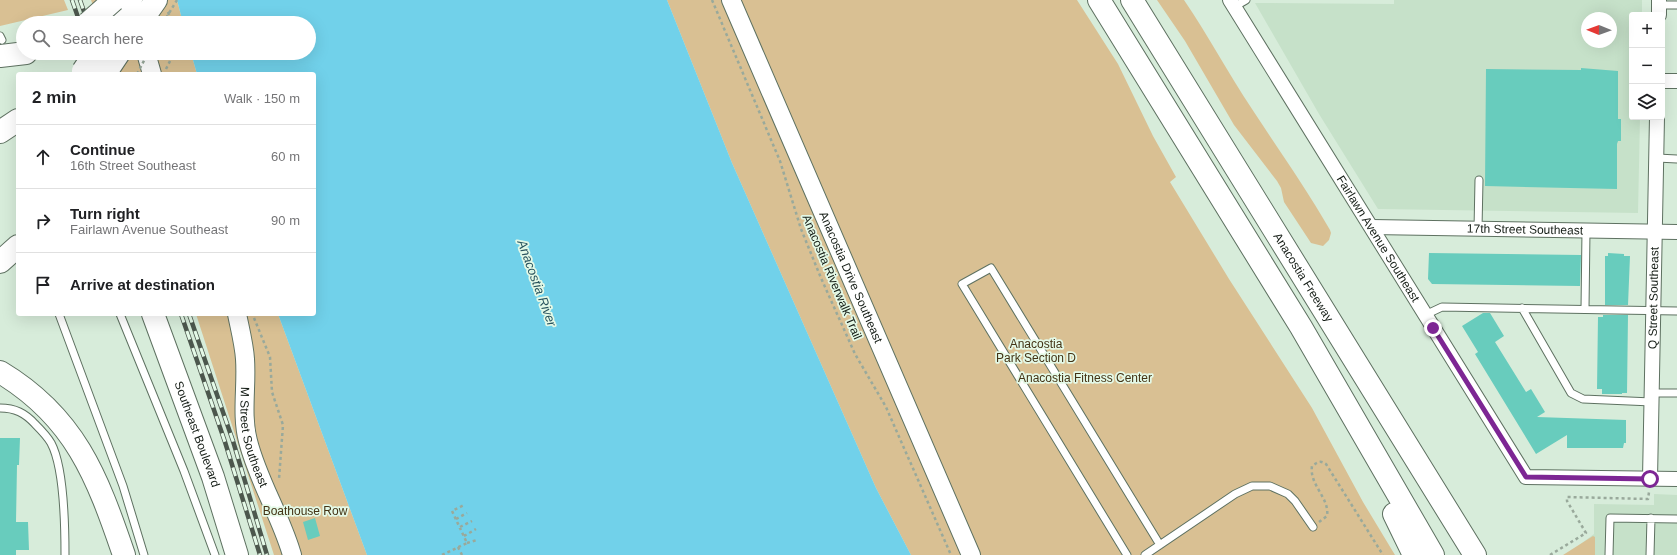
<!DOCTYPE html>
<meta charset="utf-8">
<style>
:root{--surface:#fff;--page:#f6f6f6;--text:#202124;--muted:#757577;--line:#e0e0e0}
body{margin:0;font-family:Arial,sans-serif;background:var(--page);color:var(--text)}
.controls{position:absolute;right:12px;top:12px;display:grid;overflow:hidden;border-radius:4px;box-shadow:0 4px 16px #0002}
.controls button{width:36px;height:36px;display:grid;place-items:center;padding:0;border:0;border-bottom:1px solid var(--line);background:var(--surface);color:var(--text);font:20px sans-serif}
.compass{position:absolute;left:1581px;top:12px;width:36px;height:36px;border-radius:50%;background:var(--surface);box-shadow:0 4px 16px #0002;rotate:271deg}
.stop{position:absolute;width:12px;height:12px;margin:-9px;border:3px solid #7d2694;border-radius:50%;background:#fff}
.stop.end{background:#7d2694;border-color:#fff;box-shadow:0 1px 4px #0008}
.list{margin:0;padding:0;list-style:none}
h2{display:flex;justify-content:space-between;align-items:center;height:52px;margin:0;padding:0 16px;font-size:17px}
h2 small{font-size:13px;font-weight:400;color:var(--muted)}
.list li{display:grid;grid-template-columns:26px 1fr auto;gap:12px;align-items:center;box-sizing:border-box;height:64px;padding:0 16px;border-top:1px solid var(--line)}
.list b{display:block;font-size:15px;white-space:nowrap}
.list p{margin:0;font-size:13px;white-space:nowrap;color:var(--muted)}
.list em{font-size:13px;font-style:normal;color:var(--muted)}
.icon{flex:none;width:22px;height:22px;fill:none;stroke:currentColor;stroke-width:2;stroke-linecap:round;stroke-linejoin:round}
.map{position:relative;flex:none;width:1677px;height:555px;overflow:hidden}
.search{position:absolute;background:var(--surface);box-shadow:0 4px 16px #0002;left:16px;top:16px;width:300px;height:44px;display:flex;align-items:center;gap:10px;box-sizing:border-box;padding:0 14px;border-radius:22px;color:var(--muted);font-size:15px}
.panel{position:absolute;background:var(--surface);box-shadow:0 4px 16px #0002;left:16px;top:72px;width:300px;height:244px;border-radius:4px}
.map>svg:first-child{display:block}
.built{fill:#c6e1c9;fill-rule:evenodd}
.green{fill:#d9c093}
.water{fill:#71d1ea}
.building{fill:#68ccbd}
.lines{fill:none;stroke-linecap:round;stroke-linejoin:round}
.service-casing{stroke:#5e7161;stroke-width:9}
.minor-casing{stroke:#5e7161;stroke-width:16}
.tertiary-casing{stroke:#5e7161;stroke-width:20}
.primary-casing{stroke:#5e7161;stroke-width:24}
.motorway-casing{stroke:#5e7161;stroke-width:24}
.path{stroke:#99a99b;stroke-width:2.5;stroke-dasharray:3 3;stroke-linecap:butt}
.service{stroke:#fff;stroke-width:7}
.minor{stroke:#fff;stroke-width:14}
.tertiary{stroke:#fff;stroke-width:18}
.primary{stroke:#fff;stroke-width:22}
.motorway{stroke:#fff;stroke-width:22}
.rail-casing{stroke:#4c574d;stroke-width:4.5}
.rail{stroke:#e4f9e7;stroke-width:3;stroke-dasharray:9;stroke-linecap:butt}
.primary-bridge-casing{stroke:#5e7161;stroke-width:24;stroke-linecap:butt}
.path-bridge{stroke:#99a99b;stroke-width:2.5;stroke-dasharray:3 3;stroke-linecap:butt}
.primary-bridge{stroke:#fff;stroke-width:22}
.route{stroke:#7d2694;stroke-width:5}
.labels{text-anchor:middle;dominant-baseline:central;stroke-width:3.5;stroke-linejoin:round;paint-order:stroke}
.street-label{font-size:12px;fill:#141c15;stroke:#e4f9e7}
.park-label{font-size:12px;fill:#433315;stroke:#e4f9e7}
.water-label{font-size:13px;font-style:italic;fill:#28535e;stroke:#e4f9e7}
</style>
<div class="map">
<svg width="1677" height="555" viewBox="0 0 1677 555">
<rect width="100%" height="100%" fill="#d7ecda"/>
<path class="built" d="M1394 0H1642V15H1632V117H1640L1638 213 1378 209 1319 114 1255 3 1394 4ZM1587 18H1611V42H1587Z
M1654 494 1677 495V555H1566L1594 534V504L1654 505Z"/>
<path class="green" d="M0 0H64L68 10 0 26Z
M91 0H177L183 23H99Z
M667 0H1077L1118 64 1153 136 1176 177 1170 182 1229 279 1312 408 1363 502 1395 555H911L876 488 732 163Z
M1157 0H1184C1208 35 1228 73 1252 109 1278 149 1306 188 1330 230L1331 233 1329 240 1323 246 1311 243 1284 202 1281 188 1277 181 1234 125 1185 41Z
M109 53H191L197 74H117Z
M196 314H278L367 555H274Z
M1593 536 1595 537V555H1563Z"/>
<path class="water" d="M177 0H667L732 163 876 488 911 555H367L278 314H314V74H197L191 53H309V23H183Z"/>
<path class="building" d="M1581 68 1618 71V119H1621V141H1618L1617 144V189L1485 186 1486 69 1581 70Z
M1429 253 1581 255 1580 286 1432 284 1428 279Z
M1608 253 1624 254V256H1630L1628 305H1605V256H1608Z
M1483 313H1490L1504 336 1495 342 1526 392 1531 389 1545 412 1537 417 1626 420V443H1624L1623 448H1567V435L1536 454 1475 354 1478 352 1462 326Z
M1603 315H1628L1627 393H1622V394H1602V389H1597L1598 317H1603Z
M0 438H20L19 465H17L16 522H28L29 550H16V555H0Z
M315 518 320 536 308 540 303 522Z"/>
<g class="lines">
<g class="service-casing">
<path id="service" d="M1659 5H1677
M1234 7 1246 0
M0 36 2 40
M1657 158 1677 159
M1478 229 1479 180
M1522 308 1571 393 1583 399 1652 402
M1585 309 1586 231
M59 314 123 486 144 555
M120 314 184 471 215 555
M1425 315 1442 307 1677 311
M1653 393H1677
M0 408C15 408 25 413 35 424 41 430 47 436 51 443 64 467 65 527 65 555
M1127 555 962 284 991 268 1160 545
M1145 555 1235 494 1252 486H1270L1288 494 1295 501 1313 527
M1609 555 1610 518 1677 519
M1650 555 1651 518"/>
</g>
<g class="minor-casing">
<g id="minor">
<path id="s1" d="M1230 0 1526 477 1677 479"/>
<path d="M1659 15V0"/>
<path d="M1662 81H1677"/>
<path id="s2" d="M1372 227 1677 232"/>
<path id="s3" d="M1650 479 1657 117"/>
</g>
</g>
<g class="tertiary-casing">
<g id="tertiary">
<path id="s4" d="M731 0 971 555"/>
<path d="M146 53 152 74"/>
<path id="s5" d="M237 314C240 329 244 344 245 359 247 386 241 415 248 441 258 481 281 516 292 555"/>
</g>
</g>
<g class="primary-casing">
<g id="primary">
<path d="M116 23 131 0"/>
<path d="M140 23 156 0"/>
<path d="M0 56 26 53"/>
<path d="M0 132 18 120"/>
<path d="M0 262 18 246"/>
<path id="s6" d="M153 314 213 477 237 555"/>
<path d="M0 372C75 417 97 476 124 555"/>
</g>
</g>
<g class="motorway-casing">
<g id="motorway">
<path d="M1099 0 1301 327 1433 555"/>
<path id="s7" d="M1132 0 1475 555"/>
<path d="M1394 514 1414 555"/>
</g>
</g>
<path class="path" d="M712 0 780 161 801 229 821 278 855 354 886 407 951 555
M168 12 172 23
M166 69 174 53
M254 318 270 357 272 392 283 425 279 479
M456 519 467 513
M1319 522 1327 516C1330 498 1309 485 1312 466 1318 462 1320 460 1326 464L1383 555
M460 527 472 521
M464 536 476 529
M467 543 477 540
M458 547 462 555
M442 555 467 543 452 511 464 505
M1550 555 1586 533 1567 501V497L1648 499 1649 492"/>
<use href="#service" class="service"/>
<use href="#minor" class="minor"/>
<use href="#tertiary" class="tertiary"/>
<use href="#primary" class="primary"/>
<use href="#motorway" class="motorway"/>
<g class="rail-casing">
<path id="rail" d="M72 0 80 23
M80 0 88 23
M91 53 98 74
M99 53 106 74
M181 314 225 442 260 555
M189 314 233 441 267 555"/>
</g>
<use href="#rail" class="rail"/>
<g class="primary-bridge-casing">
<path id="primary-bridge" d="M88 23 114 0
M83 71 95 53
M105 74 119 53"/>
</g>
<path class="path-bridge" d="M163 23 177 0
M137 74 148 53"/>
<use href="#primary-bridge" class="primary-bridge"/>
</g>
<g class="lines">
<path class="route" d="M1433 328 1526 477 1650 479"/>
</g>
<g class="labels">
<g class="street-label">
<text stroke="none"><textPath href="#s2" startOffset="153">17th Street Southeast</textPath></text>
<text stroke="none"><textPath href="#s1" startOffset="281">Fairlawn Avenue Southeast</textPath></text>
<text transform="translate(832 277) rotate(67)">Anacostia Riverwalk Trail</text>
<text stroke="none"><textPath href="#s7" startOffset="326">Anacostia Freeway</textPath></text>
<text stroke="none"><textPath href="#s4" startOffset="302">Anacostia Drive Southeast</textPath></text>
<text stroke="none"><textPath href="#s3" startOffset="181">Q Street Southeast</textPath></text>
<text stroke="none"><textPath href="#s6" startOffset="128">Southeast Boulevard</textPath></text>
<text stroke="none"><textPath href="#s5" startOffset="125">M Street Southeast</textPath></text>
</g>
<g class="park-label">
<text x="1036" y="344">Anacostia<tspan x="1036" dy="14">Park Section D</tspan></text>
<text x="1085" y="378">Anacostia Fitness Center</text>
<text x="305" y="511">Boathouse Row</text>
</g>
<g class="water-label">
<text transform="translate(537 283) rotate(70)">Anacostia River</text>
</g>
</g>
</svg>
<div class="controls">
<button>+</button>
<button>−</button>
<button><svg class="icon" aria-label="layers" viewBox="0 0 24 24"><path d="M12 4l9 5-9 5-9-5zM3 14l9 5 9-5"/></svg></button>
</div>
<svg class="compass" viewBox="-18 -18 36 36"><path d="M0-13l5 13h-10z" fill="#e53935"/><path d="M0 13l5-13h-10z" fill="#757577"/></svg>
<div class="stop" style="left:1650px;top:479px"></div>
<div class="stop end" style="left:1433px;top:328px"></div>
<div class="search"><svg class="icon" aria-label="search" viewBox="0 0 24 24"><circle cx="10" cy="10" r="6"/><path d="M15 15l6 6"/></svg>Search here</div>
<section class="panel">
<h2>2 min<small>Walk · 150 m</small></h2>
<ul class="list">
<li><svg class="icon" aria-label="ahead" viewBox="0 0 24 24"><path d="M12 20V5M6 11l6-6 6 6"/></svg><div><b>Continue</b><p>16th Street Southeast</p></div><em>60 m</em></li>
<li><svg class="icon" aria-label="right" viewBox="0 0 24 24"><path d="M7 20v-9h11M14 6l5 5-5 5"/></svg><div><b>Turn right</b><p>Fairlawn Avenue Southeast</p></div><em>90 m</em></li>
<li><svg class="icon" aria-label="arrive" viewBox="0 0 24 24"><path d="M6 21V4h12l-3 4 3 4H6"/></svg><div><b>Arrive at destination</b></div></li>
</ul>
</section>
</div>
